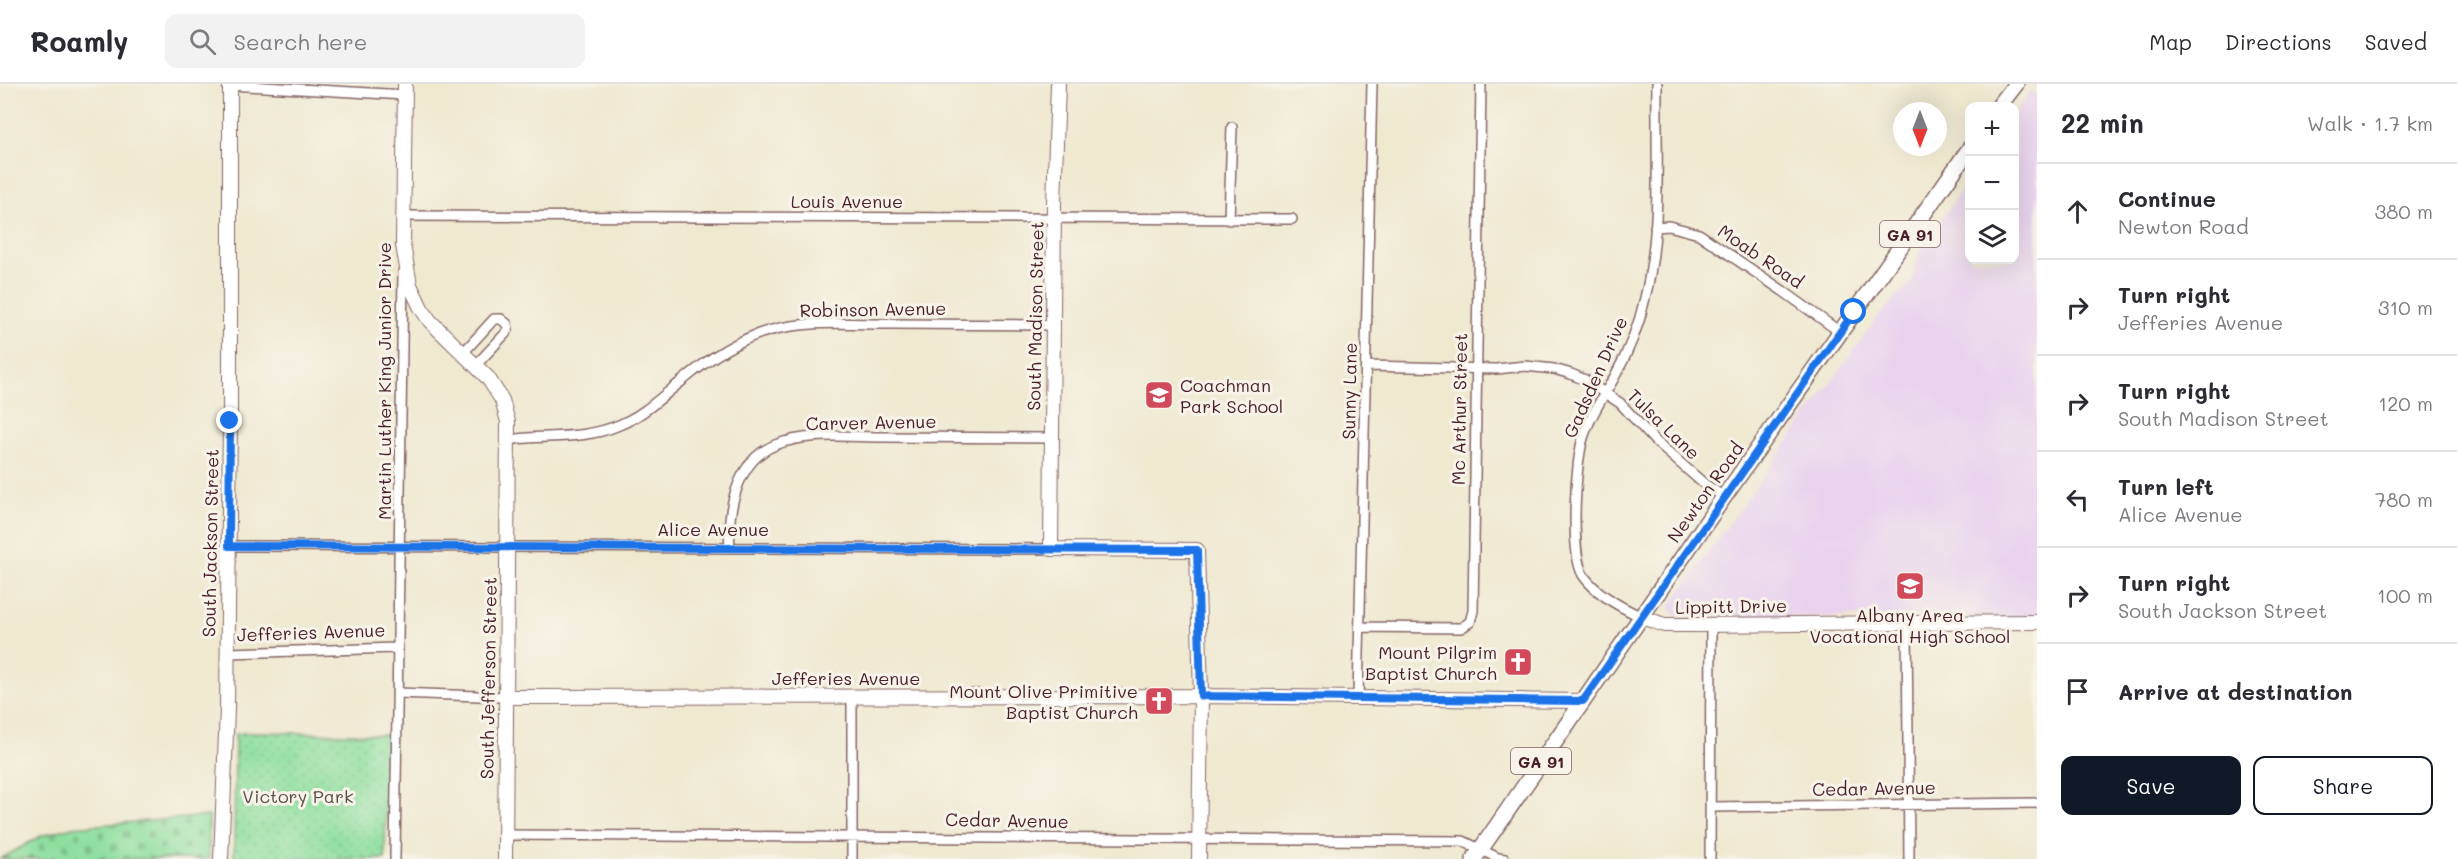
<!DOCTYPE html>
<meta charset="utf-8">
<style>
:root{--surface:#fff;--page:#f2f2f3;--text:#2b2b33;--muted:#7c7c81;--line:#e1e1e2;--accent:#111827}
body{margin:0;font-family:Mali,sans-serif;background:var(--page);color:var(--text)}
.controls{position:absolute;right:18px;top:18px;display:grid;overflow:hidden;border-radius:12px;box-shadow:0 6px 24px #0002}
.controls button{width:54px;height:54px;display:grid;place-items:center;padding:0;border:0;border-bottom:2px solid var(--line);background:var(--surface);color:var(--text);font:30px sans-serif}
.compass{position:absolute;left:1893px;top:18px;width:54px;height:54px;border-radius:50%;background:var(--surface);box-shadow:0 6px 24px #0002;rotate:180deg}
.stop{position:absolute;width:18px;height:18px;margin:-14px;border:4px solid #1a73e8;border-radius:50%;background:#fff}
.stop.end{background:#1a73e8;border-color:#fff;box-shadow:0 2px 6px #0008}
.list{margin:0;padding:0;list-style:none}
h2{display:flex;justify-content:space-between;align-items:center;height:78px;margin:0;padding:0 24px;font-size:26px}
h2 small{font-size:20px;font-weight:400;color:var(--muted)}
.list li{display:grid;grid-template-columns:39px 1fr auto;gap:18px;align-items:center;box-sizing:border-box;height:96px;padding:0 24px;border-top:2px solid var(--line)}
.list b{display:block;font-size:22px;white-space:nowrap}
.list p{margin:0;font-size:20px;white-space:nowrap;color:var(--muted)}
.list em{font-size:20px;font-style:normal;color:var(--muted)}
.actions{display:flex;gap:12px;padding:18px 24px}
.actions a{flex:1;padding:14px 0;border:2px solid var(--accent);border-radius:12px;text-align:center;font-size:21px;color:var(--accent)}
.actions .main{background:var(--accent);color:#fff}
.icon{flex:none;width:33px;height:33px;fill:none;stroke:currentColor;stroke-width:2;stroke-linecap:round;stroke-linejoin:round}
.map{position:relative;flex:none;width:2037px;height:775px;overflow:hidden}
header{display:flex;align-items:center;gap:36px;box-sizing:border-box;height:84px;padding:0 30px;background:var(--surface);border-bottom:2px solid var(--line)}
header strong{font-size:28px}
nav{display:flex;gap:33px;margin-inline-start:auto;font-size:21px}
.search{width:420px;height:54px;background:var(--page);display:flex;align-items:center;gap:15px;box-sizing:border-box;padding:0 21px;border-radius:12px;color:var(--muted);font-size:22px}
main{display:flex}
aside{flex:1;background:var(--surface)}
.map>svg:first-child{display:block}
.built{fill:#e8d2ee}
.cemetery{fill:url(#cemetery-stones);stroke:#6c7f65;stroke-width:1.5}
.park{fill:url(#park-dots);stroke:#6c7f65;stroke-width:1.5}
.lines{fill:none;stroke-linecap:round;stroke-linejoin:round}
.street-casing{stroke:#846665;stroke-width:12}
.secondary-casing{stroke:#846665;stroke-width:16}
.primary-casing{stroke:#846665;stroke-width:18}
.street{stroke:#fff;stroke-width:9}
.secondary{stroke:#fff;stroke-width:14}
.primary{stroke:#fff;stroke-width:15}
.route{stroke:#1a73e8;stroke-width:8}
.labels{text-anchor:middle;dominant-baseline:central;stroke-width:6;stroke-linejoin:round;paint-order:stroke}
.shield{fill:#f7f3e8;stroke:#7e5f64;stroke-width:1.5}
.shield-label{font-size:16px;font-weight:bold;fill:#4a1f2b}
.street-label{font-size:18px;fill:#4a1f2b;stroke:#f7f3e8}
.poi-label{font-size:18px;fill:#4a1f2b;stroke:#f7f3e8;text-anchor:end}
.park-label{font-size:18px;fill:#5b4f48;stroke:#f7f3e8}
</style>
<header>
<strong>Roamly</strong>
<div class="search"><svg class="icon" aria-label="search" viewBox="0 0 24 24"><circle cx="10" cy="10" r="6"/><path d="M15 15l6 6"/></svg>Search here</div>
<nav><a>Map</a><a>Directions</a><a>Saved</a></nav>
</header>
<main>
<div class="map">
<svg width="2037" height="775" viewBox="0 0 2037 775">
<defs>
<pattern id="cemetery-stones" width="16" height="16" patternUnits="userSpaceOnUse" patternTransform="scale(1.5)"><rect width="16" height="16" fill="#8edf9f"/><path d="M2 7V4a2 2 0 0 1 4 0v3zM10 15v-3a2 2 0 0 1 4 0v3z" fill="#7cbf89"/></pattern>
<pattern id="park-dots" width="8" height="8" patternUnits="userSpaceOnUse" patternTransform="scale(1.5)"><rect width="8" height="8" fill="#8edf9f"/><path d="M2 2h.1M6 6h.1" fill="none" stroke="#7cbf89" stroke-width="1.8" stroke-linecap="round"/></pattern>
</defs>
<rect width="100%" height="100%" fill="#f7f3e8"/>
<filter id="ink" filterUnits="userSpaceOnUse"><feTurbulence type="fractalNoise" baseFrequency=".0167" numOctaves="2"/><feDisplacementMap in="SourceGraphic" scale="12" xChannelSelector="R" yChannelSelector="G"/><feConvolveMatrix kernelMatrix="1 2 1 2 8 2 1 2 1" color-interpolation-filters="sRGB"/></filter>
<filter id="wash" filterUnits="userSpaceOnUse"><feTurbulence type="fractalNoise" baseFrequency=".008" numOctaves="4" result="noise"/><feDisplacementMap in="SourceGraphic" scale="24" xChannelSelector="R" yChannelSelector="G"/><feGaussianBlur stdDeviation="1.35" result="paint"/><feColorMatrix in="noise" values="0 0 0 0 0 0 0 0 0 0 0 0 0 0 0 0 0 1.4 0 .05"/><feComposite in="paint" operator="in"/></filter>
<g filter="url(#wash)">
<rect width="100%" height="100%" fill="#efe9d0"/>
<path class="built" d="M2031 6 2037 10V533H1676L1669 523 1878 233 1912 197 1919 169 1969 95 1970 176H2014L2015 29Z"/>
<path class="cemetery" d="M209 732V775H0L41 752 72 743Z"/>
<path class="park" d="M260 648 387 651 385 775H234L235 650Z"/>
</g>
<g filter="url(#ink)">
<g class="lines">
<g class="street-casing">
<path id="street" d="M230 1 405 11
M403 132 1292 135
M1229 136 1232 43
M1655 143 1669 142 1699 150 1783 207 1840 248
M463 269 494 235H501L507 240 508 246 505 250 476 281
M1366 282 1496 285 1525 282 1554 285 1571 290 1585 296 1620 319 1655 357 1703 399 1724 413
M507 356C545 350 582 357 619 341 644 331 661 313 682 297 707 276 736 256 768 247 807 236 849 240 890 240 944 240 999 241 1053 241
M229 462 1051 465
M730 463C727 427 736 377 775 361 808 348 848 353 883 353 939 353 996 354 1052 354
M1642 533C1622 524 1596 510 1583 491 1570 469 1575 376 1584 351 1591 330 1603 313 1614 294 1628 269 1639 242 1645 214 1662 146 1656 70 1657 0
M1907 540 1909 775
M1359 543 1461 544 1470 538 1473 527 1481 0
M227 569 397 564
M397 609 506 613
M1358 614 1372 0
M1712 723 2037 719
M505 751 1463 757 1498 774 1505 775
M395 775 403 189
M852 775V612
M1710 775 1711 542"/>
</g>
<g class="secondary-casing">
<path id="secondary" d="M405 0 403 161 410 201 421 224 430 237 488 294 502 316 508 338 505 775
M1058 0 1054 120 1051 465 1197 466 1201 612 1199 775
M1642 533 1664 541H1693L2037 538
M506 613 1201 612 1583 617
M221 775 227 625 230 337V0"/>
</g>
<g class="primary-casing">
<path id="primary" d="M1999 22 2016 0
M1474 775 1724 413 1970 64"/>
</g>
<use href="#street" class="street"/>
<use href="#secondary" class="secondary"/>
<use href="#primary" class="primary"/>
</g>
</g>
<g class="lines" filter="url(#ink)">
<path class="route" d="M230 337 229 462 1197 466 1201 612 1583 617 1854 228"/>
</g>
<defs>
<g id="school-square" transform="scale(1.5)"><rect x="-9" y="-9" width="18" height="18" rx="4" fill="#d1495b" stroke="#f7f3e8"/><path d="M0-5L7-2L0 1L-7-2ZM-4 1L0 2.5L4 1V4Q0 6-4 4Z" fill="#fff"/></g>
<g id="church-square" transform="scale(1.5)"><rect x="-9" y="-9" width="18" height="18" rx="4" fill="#d1495b" stroke="#f7f3e8"/><path d="M-1.2-6h2.4v3.5h3.3v2.4h-3.3V6h-2.4V-.1h-3.3v-2.4h3.3Z" fill="#fff"/></g>
</defs>
<g fill-rule="evenodd">
<use href="#school-square" x="1159" y="311"/>
<use href="#school-square" x="1910" y="502"/>
<use href="#church-square" x="1518" y="578"/>
<use href="#church-square" x="1159" y="617"/>
</g>
<g class="labels">
<g class="shield">
<rect x="1880" y="137" width="60" height="26" rx="4.5"/>
<rect x="1511" y="664" width="60" height="26" rx="4.5"/>
</g>
<g class="shield-label">
<text x="1910" y="150">GA 91</text>
<text x="1541" y="677">GA 91</text>
</g>
<g class="street-label">
<text x="847" y="117">Louis Avenue</text>
<text transform="translate(1761 172) rotate(34)">Moab Road</text>
<text transform="translate(873 225) rotate(-1)">Robinson Avenue</text>
<text transform="translate(1035 232) rotate(-89)">South Madison Street</text>
<text transform="translate(1595 293) rotate(-66)">Gadsden Drive</text>
<text transform="translate(384 297) rotate(-90)">Martin Luther King Junior Drive</text>
<text transform="translate(1349 307) rotate(-89)">Sunny Lane</text>
<text transform="translate(1459 325) rotate(-89)">Mc Arthur Street</text>
<text transform="translate(871 338) rotate(-1)">Carver Avenue</text>
<text transform="translate(1664 340) rotate(44)">Tulsa Lane</text>
<text transform="translate(1705 408) rotate(-55)">Newton Road</text>
<text x="713" y="445">Alice Avenue</text>
<text transform="translate(210 459) rotate(-89)">South Jackson Street</text>
<text transform="translate(1731 522) rotate(-1)">Lippitt Drive</text>
<text transform="translate(311 548) rotate(-2)">Jefferies Avenue</text>
<text transform="translate(488 594) rotate(-89)">South Jefferson Street</text>
<text x="846" y="594">Jefferies Avenue</text>
<text transform="translate(1874 704) rotate(-1)">Cedar Avenue</text>
<text transform="translate(1007 736) rotate(1)">Cedar Avenue</text>
</g>
<g class="poi-label">
<text x="1180" y="301" text-anchor="start">Coachman<tspan x="1180" dy="21">Park School</tspan></text>
<text x="1910" y="531" text-anchor="middle">Albany Area<tspan x="1910" dy="21">Vocational High School</tspan></text>
<text x="1497" y="568">Mount Pilgrim<tspan x="1497" dy="21">Baptist Church</tspan></text>
<text x="1138" y="607">Mount Olive Primitive<tspan x="1138" dy="21">Baptist Church</tspan></text>
</g>
<g class="park-label">
<text x="298" y="712">Victory Park</text>
</g>
</g>
</svg>
<div class="controls">
<button>+</button>
<button>−</button>
<button><svg class="icon" aria-label="layers" viewBox="0 0 24 24"><path d="M12 4l9 5-9 5-9-5zM3 14l9 5 9-5"/></svg></button>
</div>
<svg class="compass" viewBox="-18 -18 36 36"><path d="M0-13l5 13h-10z" fill="#e53935"/><path d="M0 13l5-13h-10z" fill="#7c7c81"/></svg>
<div class="stop" style="left:1854px;top:228px"></div>
<div class="stop end" style="left:230px;top:337px"></div>
</div>
<aside>
<h2>22 min<small>Walk · 1.7 km</small></h2>
<ul class="list">
<li><svg class="icon" aria-label="ahead" viewBox="0 0 24 24"><path d="M12 20V5M6 11l6-6 6 6"/></svg><div><b>Continue</b><p>Newton Road</p></div><em>380 m</em></li>
<li><svg class="icon" aria-label="right" viewBox="0 0 24 24"><path d="M7 20v-9h11M14 6l5 5-5 5"/></svg><div><b>Turn right</b><p>Jefferies Avenue</p></div><em>310 m</em></li>
<li><svg class="icon" aria-label="right" viewBox="0 0 24 24"><path d="M7 20v-9h11M14 6l5 5-5 5"/></svg><div><b>Turn right</b><p>South Madison Street</p></div><em>120 m</em></li>
<li><svg class="icon" aria-label="left" viewBox="0 0 24 24"><path d="M17 20v-9H6M10 6l-5 5 5 5"/></svg><div><b>Turn left</b><p>Alice Avenue</p></div><em>780 m</em></li>
<li><svg class="icon" aria-label="right" viewBox="0 0 24 24"><path d="M7 20v-9h11M14 6l5 5-5 5"/></svg><div><b>Turn right</b><p>South Jackson Street</p></div><em>100 m</em></li>
<li><svg class="icon" aria-label="arrive" viewBox="0 0 24 24"><path d="M6 21V4h12l-3 4 3 4H6"/></svg><div><b>Arrive at destination</b></div></li>
</ul>
<div class="actions"><a class="main">Save</a><a>Share</a></div>
</aside>
</main>
